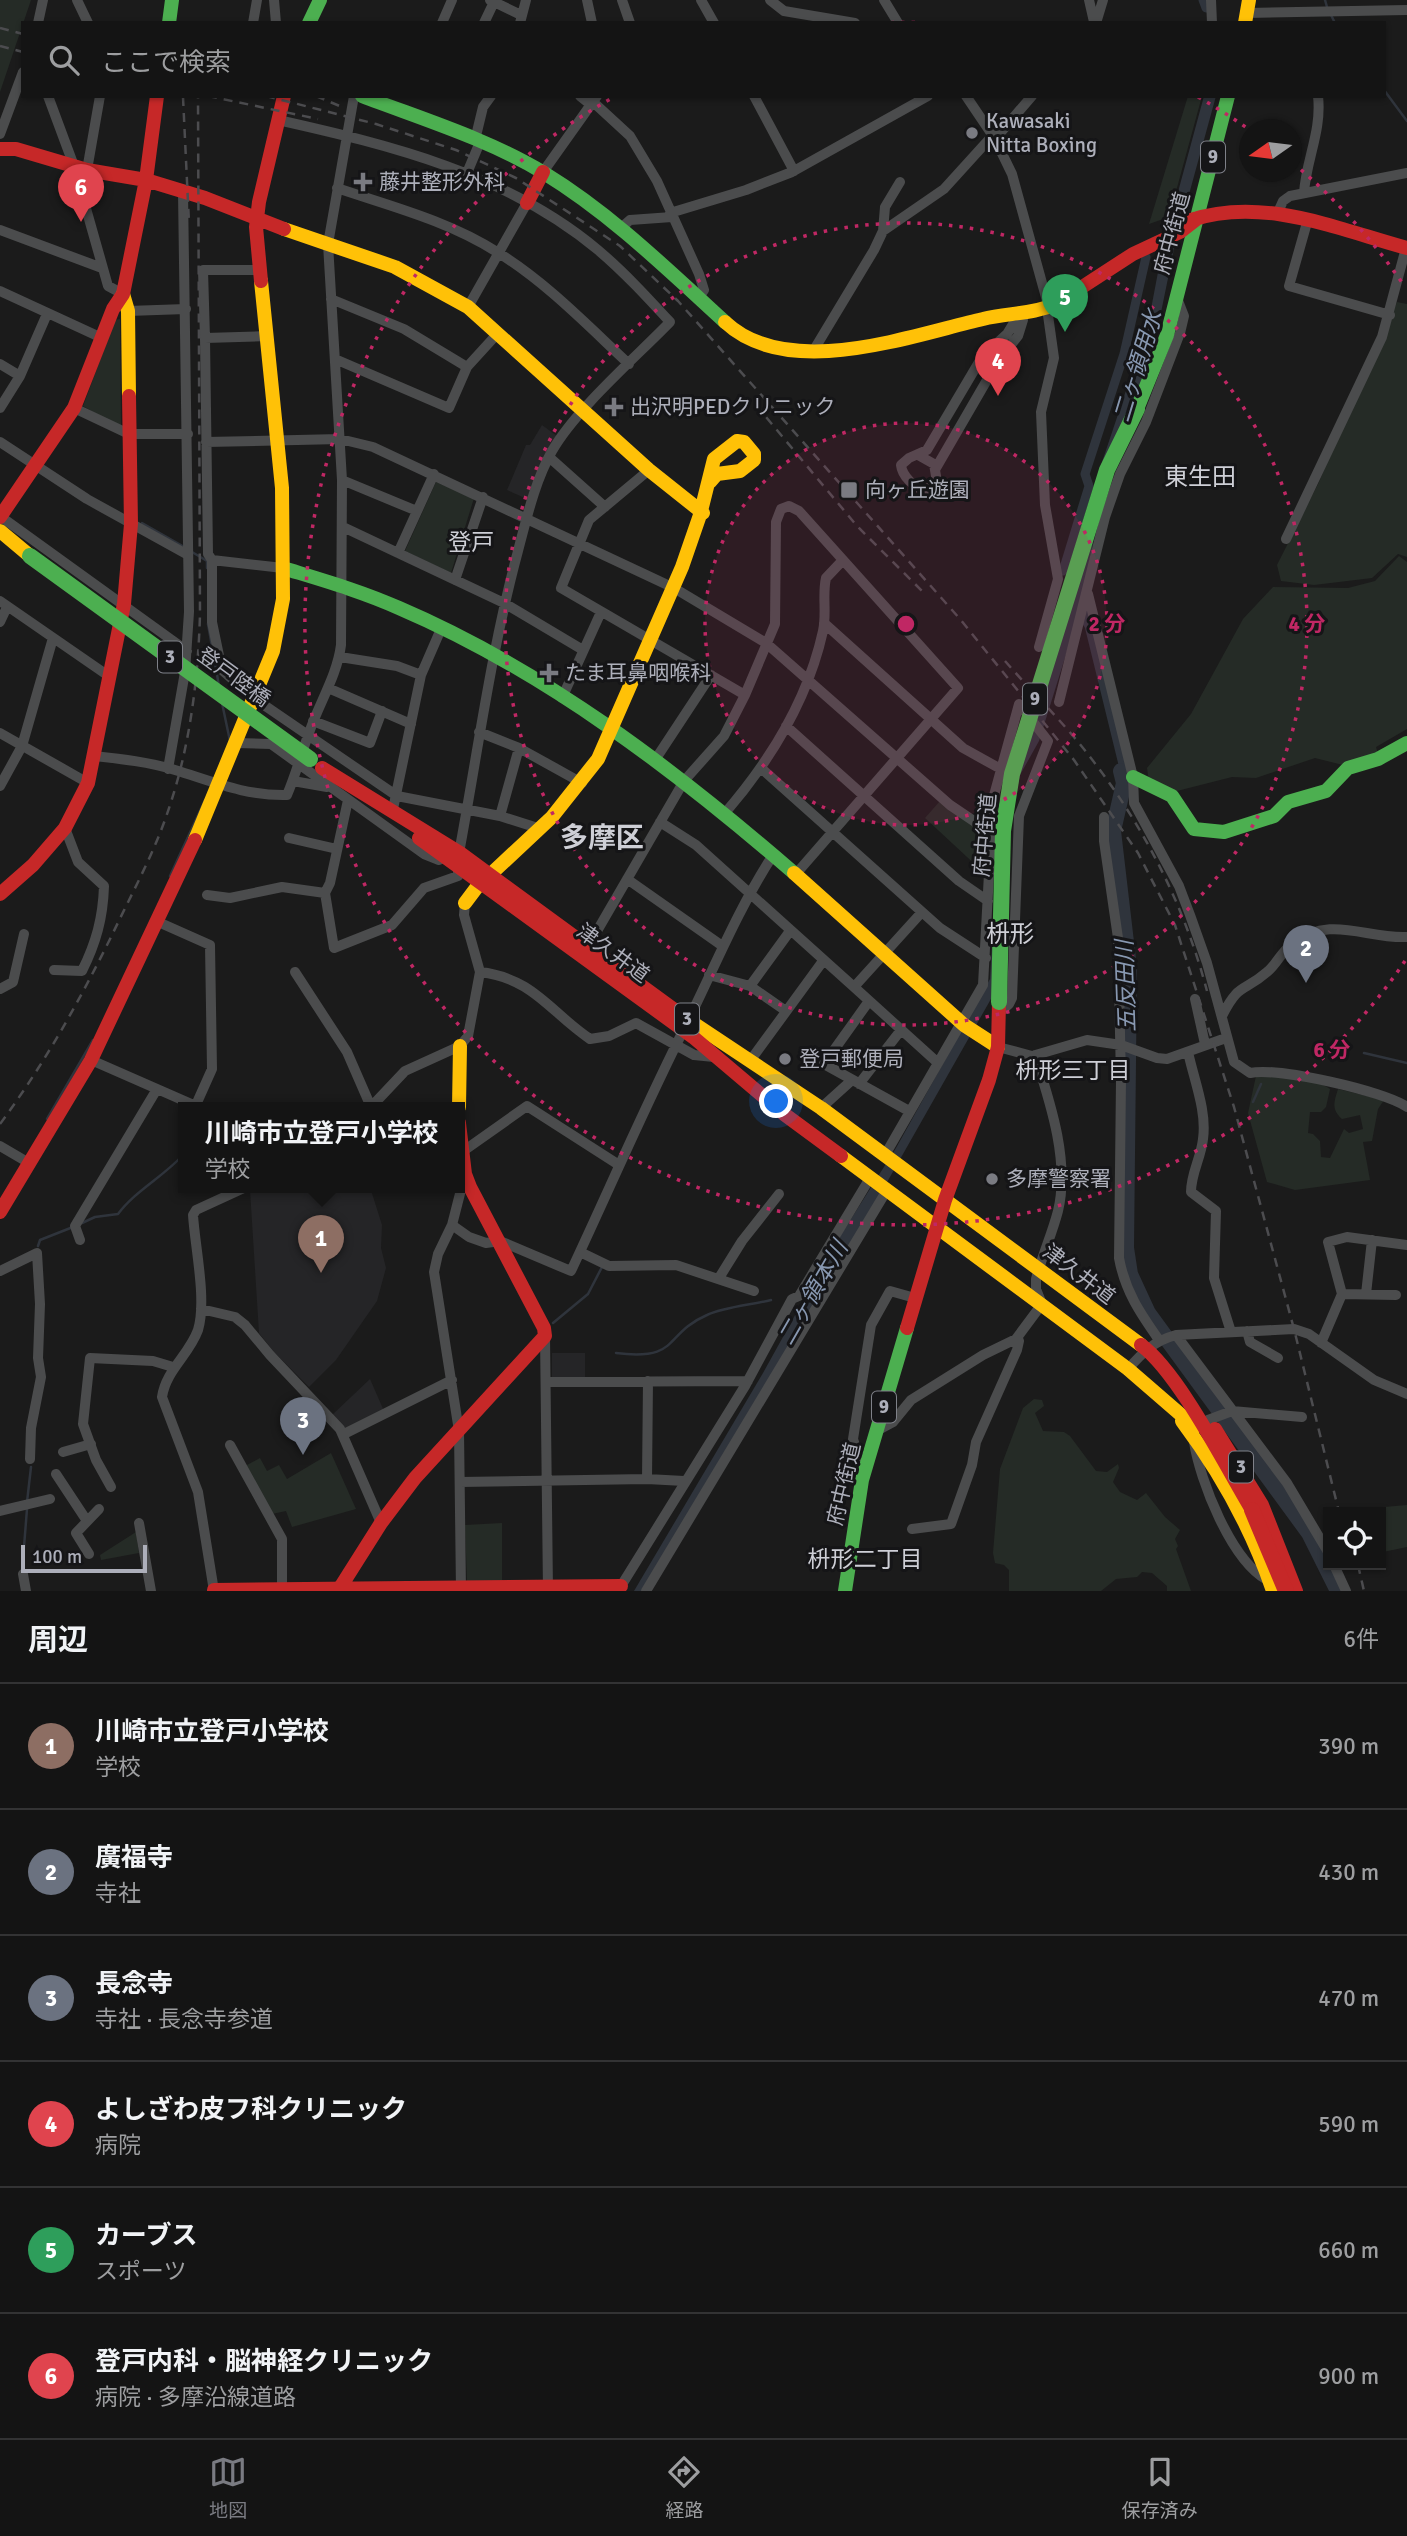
<!DOCTYPE html>
<html lang="ja">
<meta charset="utf-8">
<style>
:root{--surface:#141414;--page:#1d1d1d;--text:#f1f3f6;--muted:#9d9ea0;--line:#333334;--accent:#7a7b82}
body{margin:0;font-family:Signika,"Noto Sans JP",sans-serif;background:var(--page);color:var(--text)}
.controls{position:absolute;right:21px;bottom:21px;display:grid;overflow:hidden;border-radius:0px;box-shadow:0 2px 5px #0004}
.controls button{width:63px;height:63px;display:grid;place-items:center;padding:0;border:0;border-bottom:2px solid var(--line);background:var(--surface);color:var(--text);font:35px sans-serif}
.compass{position:absolute;left:1239px;top:119px;width:63px;height:63px;border-radius:50%;background:var(--surface);box-shadow:0 2px 5px #0004;rotate:256deg}
.scale{position:absolute;left:21px;bottom:18px;width:126px;box-sizing:border-box;padding-left:7px;border:4px solid #adafba;border-top:0;font-size:19px;line-height:24px;white-space:nowrap;color:#adafba;-webkit-text-stroke:5px #151517;paint-order:stroke}
.you{position:absolute;left:777px;top:1102px;width:24px;height:24px;margin:-18px;border:5px solid #fff;border-radius:50%;background:#1a73e8;box-shadow:0 0 0 10px #1a73e833}
.badge{display:grid;place-items:center;width:46px;height:46px;border-radius:50%;background:var(--accent);color:#fff;font-size:23px;font-weight:700}
.pin{position:absolute;translate:-50% -58px;filter:drop-shadow(0 2px 4px #0008)}
.pin::after{content:'';position:absolute;top:37px;width:24px;height:21px;background:inherit;clip-path:polygon(0 0,100% 0,50% 100%)}
.popup{position:absolute;left:178px;top:1102px;width:287px;height:91px;box-sizing:border-box;display:grid;place-content:center;border-radius:0px;background:var(--surface);filter:drop-shadow(0 2px 5px #0005);font-size:23px;white-space:nowrap;color:var(--muted)}
.popup b{font-size:26px;color:var(--text)}
.popup::after{content:'';position:absolute;left:50%;top:100%;margin-left:-14px;border:14px solid transparent;border-top-color:var(--surface)}
.list{margin:0;padding:0;list-style:none}
h2{display:flex;justify-content:space-between;align-items:center;height:91px;margin:0;padding:0 28px;font-size:30px}
h2 small{font-size:23px;font-weight:400;color:var(--muted)}
.list li{display:grid;grid-template-columns:46px 1fr auto;gap:21px;align-items:center;box-sizing:border-box;height:126px;padding:0 28px;border-top:2px solid var(--line)}
.list b{display:block;font-size:26px;white-space:nowrap}
.list p{margin:0;font-size:23px;white-space:nowrap;color:var(--muted)}
.list em{font-size:23px;font-style:normal;color:var(--muted)}
.icon{flex:none;width:38px;height:38px;fill:none;stroke:currentColor;stroke-width:2;stroke-linecap:round;stroke-linejoin:round}
.map{position:relative;flex:none;width:1407px;height:1591px;overflow:hidden}
.search{position:absolute;background:var(--surface);box-shadow:0 2px 5px #0004;left:21px;right:21px;top:21px;height:77px;display:flex;align-items:center;gap:18px;box-sizing:border-box;padding:0 24px;border-radius:0px;color:var(--muted);font-size:26px}
.sheet{height:847px;background:var(--surface)}
nav{display:flex;justify-content:space-around;align-items:center;box-sizing:border-box;height:98px;border-top:2px solid var(--line);background:var(--surface);font-size:19px;color:var(--muted)}
nav a{display:grid;justify-items:center;gap:4px}
nav .on{color:var(--accent)}
.map>svg:first-child{display:block}
.built{fill:#252527}
.green{fill:#252b26}
.water{fill:#2f343c}
.lines{fill:none;stroke-linecap:round;stroke-linejoin:round}
.stream{stroke:#2f343c;stroke-width:2.5}
.canal{stroke:#2f343c;stroke-width:9}
.river{stroke:#2f343c;stroke-width:16}
.street{stroke:#4b4c4d;stroke-width:10}
.fast{stroke:#4caf50;stroke-width:14}
.slow{stroke:#ffc107;stroke-width:14}
.jam{stroke:#c62828;stroke-width:14}
.rail{stroke:#4c4c4f;stroke-width:2.5;stroke-dasharray:9 7;stroke-linecap:butt}
.fast-bridge{stroke:#4caf50;stroke-width:16}
.jam-bridge{stroke:#c62828;stroke-width:16}
.ring{fill:none;stroke:#c02764;stroke-width:3.5;stroke-dasharray:3.5 7}
.poi-dot{fill:#7a7b82;stroke:#151517;stroke-width:2.5}
.labels{text-anchor:middle;dominant-baseline:central;stroke-width:6;stroke-linejoin:round;paint-order:stroke}
.shield{fill:#151517;stroke:#7f8189;stroke-width:2}
.shield-label{font-size:19px;font-weight:bold;fill:#adafba}
.poi-label{font-size:21px;fill:#adafba;stroke:#151517;text-anchor:start}
.street-label{font-size:21px;fill:#adafba;stroke:#151517}
.water-label{font-size:23px;font-style:italic;fill:#8898b1;stroke:#151517}
.neighbourhood-label{font-size:23px;fill:#cecfd6;stroke:#151517}
.quarter-label{font-size:24px;fill:#cecfd6;stroke:#151517}
.district-label{font-size:28px;font-weight:bold;fill:#cecfd6;stroke:#151517}
.centre{fill:#c02764;stroke:#151517;stroke-width:3.5}
.ring-label{font-size:21px;text-anchor:middle;font-weight:bold;fill:#c02764;stroke:#151517;stroke-width:6;stroke-linejoin:round;paint-order:stroke}
</style>
<div class="map">
<svg width="1407" height="1591" viewBox="0 0 1407 1591">
<rect width="100%" height="100%" fill="#1b1b1b"/>
<path class="built" d="M542 425 557 436 543 457 527 499 507 490 526 445H530Z
M256 1187H370L382 1225 381 1248 386 1268 377 1301 336 1360 309 1387 274 1352 259 1333 250 1190Z
M552 1353H585V1378H552Z
M370 1379 384 1411 346 1430 332 1415Z"/>
<path class="green" d="M0 0H31L0 92Z
M1188 96H1202L1169 217 1149 224Z
M1397 302 1407 304V557L1398 554 1372 578 1314 585 1281 581 1277 565 1318 484Z
M120 319 121 428 83 406 115 320Z
M436 482 474 498 451 573 405 551Z
M1399 556 1407 562V729L1376 747 1378 754 1343 765 1315 758 1256 778 1232 777 1173 792 1149 782 1147 768 1191 714 1243 619 1273 587 1348 588 1375 581Z
M940 801 982 832 981 870 925 818Z
M1256 1076C1279 1077 1311 1075 1330 1089L1326 1107 1321 1112H1310L1308 1133 1313 1134 1320 1141 1321 1157 1330 1158 1344 1129 1349 1133 1363 1129 1360 1115 1342 1119C1331 1109 1334 1102 1338 1089L1384 1100 1378 1109 1372 1141 1363 1142 1370 1180 1295 1190 1267 1182 1248 1113Z
M1034 1399 1042 1400 1044 1406 1035 1413 1043 1431 1064 1432 1070 1436 1096 1471 1107 1472 1118 1464 1119 1468 1113 1482 1120 1492 1137 1500 1146 1493 1165 1517 1180 1530 1175 1539 1178 1546 1176 1549 1191 1591H1167V1586L1152 1573 1142 1572 1137 1577 1116 1579 1101 1591H1009V1570L1004 1565 995 1563 993 1553 1000 1469 1023 1408Z
M331 1453 356 1509 292 1527 286 1511 272 1514 245 1466 260 1458 267 1471 279 1465 287 1479Z
M1407 1505V1547L1383 1552 1381 1512H1373L1384 1507Z
M502 1523V1581H467L465 1525Z
M136 1532 139 1553 101 1560 100 1555Z"/>
<path class="water" d="M1204 96H1216L1174 249 1157 332 1097 521 1085 586 1130 785 1128 797 1119 785 1121 775 1085 628 1078 616 1039 741 1020 775 1010 824 1004 976 861 1228 641 1591H634L763 1373 830 1252 896 1148 990 979 1000 806 1100 468 1148 325 1162 251Z"/>
<g class="lines">
<path class="stream" d="M1325 0 1327 7
M1330 13 1335 23
M1384 90 1407 121
M142 523 186 548
M192 552 207 561V568
M208 624 219 686
M222 703 230 741
M170 876 205 800
M1364 1053 1407 1063
M1253 1102 1261 1084
M47 1119 93 1040
M82 1223 95 1217 118 1214C135 1191 163 1177 183 1155
M38 1246 40 1240 73 1227
M553 1323 588 1294 602 1267
M616 1353C681 1361 663 1334 707 1315 724 1307 751 1305 771 1300
M27 1502 31 1467
M22 1572 27 1509"/>
<path class="canal" d="M1203 0 1206 8
M1063 571 1089 486 1085 474 1124 354 1146 257
M1112 860 1116 853"/>
<path class="river" d="M1121 771 1124 783 1113 831 1129 968 1126 1248 1130 1274 1148 1313 1309 1533 1338 1591"/>
<path class="street" d="M77 0 88 23
M274 0 276 23
M490 0 521 15
M587 0 592 23
M622 0 630 23
M701 0 714 23
M770 0 784 11 855 23
M884 0 898 23
M1089 0 1094 22
M1211 0 1212 23
M1247 13 1407 10
M38 23 43 0
M253 23 257 0
M442 23 452 0
M484 23 494 2
M520 23 526 0
M1096 23 1103 0
M48 96 74 166 108 286 123 294
M580 96 590 104
M754 96 794 171
M966 96 995 139 1012 174 1047 301
M592 101 630 136 657 181 699 274 704 290 698 299
M278 120C390 145 508 174 598 250 624 272 647 297 670 322 636 357 576 409 552 451 535 481 527 517 518 551 491 651 478 751 459 853
M0 134 23 72
M995 139 1032 96
M475 140 483 107 491 96
M87 170 100 96
M543 172 597 96
M467 173 480 142
M337 188C390 206 449 221 497 252 546 282 587 325 629 364
M1304 193C1306 160 1322 131 1318 96
M1278 212 1283 201 1290 196 1407 173
M670 213 746 190 792 172 928 96
M1308 219 1289 286 1390 315
M622 227 630 220 672 217
M0 230 102 268
M883 231 944 189 993 135
M0 291 102 338
M331 299 404 329 467 367
M468 307 527 203
M128 311 186 309
M268 336 205 338 208 554 212 560V622L222 670 255 699 397 796 500 816 541 829
M205 338 203 270H260
M812 353 874 250 883 231 885 207 900 182
M335 359 449 408 467 367 498 333
M0 364 20 376
M0 408 20 376 47 314
M74 408 129 434H188
M0 442 87 499 188 555
M206 442 340 439 373 447 674 588 766 643 950 805 990 832
M918 455 934 464 937 482 926 490C915 489 902 476 901 465L909 458 927 450 982 357 1007 334 1021 311
M549 457 605 507
M936 468 998 361 1018 336 1023 320 1021 311
M649 470 589 520 561 588 745 695
M342 480 417 511
M0 516 187 651
M343 527 504 603 583 650
M1286 539 1382 337 1406 248
M398 553 434 474
M212 560 283 568
M455 580 483 497
M1088 594 1133 777 1134 803 1179 886 1190 915 1207 963 1234 1062 1250 1073C1278 1067 1384 1091 1407 1107
M0 601 110 677
M0 622 7 607
M824 623 963 748 999 768
M1039 647 1058 579 1045 505 1041 412 1054 358 1047 308
M340 657 397 666 421 675
M328 688 411 724
M562 698 601 612
M1059 702 1105 517 1120 474 1146 422 1180 333 1184 316 1177 298
M313 721 370 743 382 711
M786 726 959 881 988 901
M479 732 519 748 582 783
M0 733 88 783
M236 743 271 744 424 854 439 860 444 857
M94 756C122 759 149 762 175 770 214 782 246 796 287 795 296 774 301 754 309 733 319 703 337 676 341 645L342 480 328 244 354 96
M655 760 711 675
M168 769 185 672 189 612 183 192
M762 769 940 928 986 958
M293 781 327 787
M0 786 22 746 53 638
M348 800 330 883 325 893 334 948 392 925 424 888 458 876V867
M393 809 421 675 441 629
M725 813C770 761 808 699 823 631 827 613 822 595 826 578L843 560
M500 816 519 748
M1104 817V841L1118 938 1121 1080 1119 1258C1125 1291 1140 1313 1159 1340
M660 822 696 845 854 987
M289 838 337 849
M627 879 721 945
M207 895 230 898 282 887 325 893
M922 912 854 987 938 1063
M156 921 210 945 212 1069 195 1107
M586 950 684 781 724 736 745 695 775 624 776 522 781 509 789 506 799 511 958 688 795 875
M54 970 82 971C96 943 103 918 104 886L78 862 65 828
M295 972 347 1052 371 1107
M480 972C533 978 550 1012 590 1039L609 1036 636 1023 694 1055 714 1057
M709 975 750 986 786 1011
M750 986 790 931
M0 989 13 982 24 934
M1195 999 1205 1044
M869 1001 824 1064 909 1111
M1222 1016C1239 982 1243 993 1267 972 1277 964 1281 952 1292 944 1331 914 1365 939 1407 937
M998 1047 1032 1056 1087 1040 1121 1045 1157 1058 1167 1059 1226 1038
M1188 1052C1194 1080 1207 1111 1203 1139 1201 1158 1191 1173 1191 1192L1216 1211 1214 1278 1231 1332
M91 1060 196 1106
M750 1061 823 961
M859 1084 901 1030
M371 1107 405 1071 460 1046 468 1036 480 972 464 915 465 903
M821 1108 852 1080
M0 1146 29 1163
M462 1152 527 1106 619 1165
M885 1155 983 985 993 799 1019 704 1048 741 1019 816 1012 998 1009 1004 999 1013
M452 1225 469 1237 486 1243 500 1241 571 1271C608 1192 642 1113 681 1035 712 974 735 914 773 855
M80 1240 75 1226 157 1089
M580 1252 609 1266 676 1265 754 1291
M0 1271 37 1253 40 1304 38 1358 41 1377 31 1428 30 1459
M719 1278 742 1241 779 1194
M1342 1294 1396 1295
M1366 1294 1372 1240
M201 1309 235 1317 245 1325 270 1355 340 1429 381 1523
M1247 1331 1250 1342 1278 1358
M1176 1335 1287 1483 1328 1552
M545 1336 548 1591
M1321 1343 1342 1294 1328 1242 1347 1237 1407 1245
M1128 1369C1143 1352 1154 1341 1176 1335L1294 1329 1309 1334 1374 1380 1407 1394
M546 1382 748 1381
M1208 1420 1232 1411 1302 1417
M878 1430 893 1422 911 1400 983 1355 1016 1339 1042 1304 1036 1289V1279C1042 1256 1052 1234 1058 1211 1070 1161 1050 1102 1035 1055
M344 1434 452 1380
M1194 1442C1200 1481 1231 1560 1267 1580
M230 1445 282 1539V1590
M63 1452 91 1444
M869 1459 858 1455 853 1439 871 1325 890 1291 915 1298
M56 1474 87 1521
M647 1479 648 1381
M460 1482 647 1479 684 1481
M111 1487 96 1460 83 1424 90 1358 153 1361 173 1367
M0 1511 50 1499
M139 1523 151 1591
M912 1529 951 1524 972 1465 976 1442 1017 1350 1019 1341 1016 1339
M89 1554 76 1533 99 1509
M1334 1565 1346 1591
M23 1574 26 1591
M214 1591 198 1492 162 1397C166 1370 189 1355 198 1330 207 1300 195 1247 193 1215L196 1210 246 1187
M461 1591 459 1431 434 1272 438 1254 452 1225 465 1174
M618 1591 745 1386 792 1299 799 1296 870 1178
M646 1591 887 1190"/>
<path class="fast" d="M169 23 172 0
M309 23 320 0
M362 96C422 119 488 139 544 173 611 214 667 269 725 322
M1137 409 1167 335 1228 96
M283 568C322 580 361 591 399 608 544 670 675 770 794 873
M1133 777 1172 796 1194 829 1224 832 1274 816 1288 802 1326 791 1348 768 1378 759 1407 743
M845 1591 862 1480 907 1328"/>
<path class="slow" d="M1245 23 1249 0
M284 229 395 267 468 307 649 470 703 513
M123 294 128 311 129 396
M725 322C788 381 909 336 983 319 1006 313 1034 314 1056 304
M0 531 30 556
M195 840 273 651 283 599 282 488 261 281
M794 873 964 1025 998 1047
M465 903 477 887 552 817 598 759 682 567 700 515 714 459 737 441 744 442 754 454V460L740 471 717 474 710 482
M684 1017 821 1108 1141 1345
M459 1107 460 1046
M841 1156 1128 1369 1195 1427
M1182 1421C1221 1473 1252 1529 1273 1591"/>
<path class="jam" d="M0 149H16L87 170 146 180 157 96
M527 203 543 172
M1191 220C1263 196 1337 229 1407 248
M261 281 256 227 259 202 284 96
M1056 304 1133 254 1180 232 1198 218
M0 517 74 408 113 309 123 294 146 180 205 198 284 229
M322 768 460 853 684 1017
M419 838 693 1037 784 1114 841 1156
M0 894 33 865 65 828 88 783 124 604 131 524 129 396
M0 1212 91 1060 195 840
M907 1328 945 1200 989 1080 998 1047 999 1002
M1141 1345C1179 1373 1226 1467 1252 1510
M1215 1429 1262 1505 1296 1591
M214 1590 621 1586
M338 1591 381 1523 415 1478 545 1336 544 1328 470 1187 465 1174 459 1123"/>
<path class="rail" d="M0 28 23 34
M0 46 23 52
M208 96 318 119
M266 96 376 124 456 150 516 178 620 246 678 301 960 619 1074 760 1138 853 1175 925 1234 1107 1294 1329 1339 1512
M316 96 342 107
M183 97 189 223
M756 405 857 526 926 595
M1005 661C1032 692 1062 721 1087 753 1143 824 1184 904 1207 991
M0 1124C45 1063 80 1000 113 933 131 895 152 857 166 817 189 752 198 684 200 614L198 98
M1358 1565 1364 1591"/>
<path class="fast-bridge" d="M30 556 310 759
M999 1002 1003 831 1012 774 1107 470 1137 409"/>
<path class="jam-bridge" d="M1252 1510 1286 1591"/>
</g>
<circle cx="906" cy="624" r="201" fill="#c02764" fill-opacity=".12"/>
<g class="ring">
<circle cx="906" cy="624" r="201"/>
<circle cx="906" cy="624" r="401"/>
<path d="M1405 961A602 602 0 1 1 614 97M880 23A602 602 0 0 1 932 23M1198 97A602 602 0 0 1 1247 128M1293 163A602 602 0 0 1 1405 287"/>
</g>
<g class="poi-dot">
<circle cx="972" cy="133" r="7"/>
<path d="M359.5 171.5h7v7h7v7h-7v7h-7v-7h-7v-7h7z"/>
<path d="M610.5 396.5h7v7h7v7h-7v7h-7v-7h-7v-7h7z"/>
<rect x="840" y="481" width="18" height="18" rx="3.5"/>
<path d="M545.5 662.5h7v7h7v7h-7v7h-7v-7h-7v-7h7z"/>
<circle cx="785" cy="1059" r="7"/>
<circle cx="992" cy="1179" r="7"/>
</g>
<g class="labels">
<g class="shield">
<rect x="1201" y="141.5" width="24" height="31" rx="5"/>
<rect x="158" y="641.5" width="24" height="31" rx="5"/>
<rect x="1023" y="683.5" width="24" height="31" rx="5"/>
<rect x="675" y="1003.5" width="24" height="31" rx="5"/>
<rect x="872" y="1391.5" width="24" height="31" rx="5"/>
<rect x="1229" y="1451.5" width="24" height="31" rx="5"/>
</g>
<g class="shield-label">
<text x="1213" y="157">9</text>
<text x="170" y="657">3</text>
<text x="1035" y="699">9</text>
<text x="687" y="1019">3</text>
<text x="884" y="1407">9</text>
<text x="1241" y="1467">3</text>
</g>
<g class="poi-label">
<text x="986" y="121">Kawasaki<tspan x="986" dy="24">Nitta Boxing</tspan></text>
<text x="379" y="182">藤井整形外科</text>
<text x="630" y="407">出沢明PEDクリニック</text>
<text x="865" y="490">向ヶ丘遊園</text>
<text x="565" y="673">たま耳鼻咽喉科</text>
<text x="799" y="1059">登戸郵便局</text>
<text x="1006" y="1179">多摩警察署</text>
</g>
<g class="street-label">
<text transform="translate(1172 233) rotate(-75)">府中街道</text>
<text transform="translate(234 677) rotate(36)">登戸陸橋</text>
<text transform="translate(985 835) rotate(-85)">府中街道</text>
<text transform="translate(613 953) rotate(36)">津久井道</text>
<text transform="translate(1079 1274) rotate(37)">津久井道</text>
<text transform="translate(844 1484) rotate(-77)">府中街道</text>
</g>
<g class="water-label">
<text transform="translate(1138 366) rotate(-73)">二ヶ領用水</text>
<text transform="translate(1126 986) rotate(-92)">五反田川</text>
<text transform="translate(813 1293) rotate(-60)">二ヶ領本川</text>
</g>
<g class="neighbourhood-label">
<text x="471" y="542">登戸</text>
<text x="1073" y="1070">枡形三丁目</text>
<text x="865" y="1559">枡形二丁目</text>
</g>
<g class="quarter-label">
<text x="1200" y="477">東生田</text>
<text x="1010" y="934">枡形</text>
</g>
<g class="district-label">
<text x="602" y="838">多摩区</text>
</g>
</g>
<circle cx="906" cy="624" r="10" class="centre"/>
<g class="ring-label">
<text x="1107" y="631">2 分</text>
<text x="1307" y="631">4 分</text>
<text x="1332" y="1057">6 分</text>
</g>
</svg>
<div class="controls">
<button><svg class="icon" aria-label="locate" viewBox="0 0 24 24"><circle cx="12" cy="12" r="6"/><path d="M12 2v4M12 18v4M2 12h4M18 12h4"/></svg></button>
</div>
<svg class="compass" viewBox="-18 -18 36 36"><path d="M0-13l5 13h-10z" fill="#e53935"/><path d="M0 13l5-13h-10z" fill="#9d9ea0"/></svg>
<div class="scale">100 m</div>
<div class="you"></div>
<div class="pin badge" style="left:321px;top:1273px;background:#8d6e63">1</div>
<div class="popup"><b>川崎市立登戸小学校</b>学校</div>
<div class="pin badge" style="left:1306px;top:983px;background:#6b7280">2</div>
<div class="pin badge" style="left:303px;top:1455px;background:#6b7280">3</div>
<div class="pin badge" style="left:998px;top:396px;background:#e0444e">4</div>
<div class="pin badge" style="left:1065px;top:332px;background:#2e9e5b">5</div>
<div class="pin badge" style="left:81px;top:222px;background:#e0444e">6</div>
<div class="search"><svg class="icon" aria-label="search" viewBox="0 0 24 24"><circle cx="10" cy="10" r="6"/><path d="M15 15l6 6"/></svg>ここで検索</div>
</div>
<section class="sheet">
<h2>周辺<small>6件</small></h2>
<ul class="list">
<li><span class="badge" style="background:#8d6e63">1</span><div><b>川崎市立登戸小学校</b><p>学校</p></div><em>390 m</em></li>
<li><span class="badge" style="background:#6b7280">2</span><div><b>廣福寺</b><p>寺社</p></div><em>430 m</em></li>
<li><span class="badge" style="background:#6b7280">3</span><div><b>長念寺</b><p>寺社 · 長念寺参道</p></div><em>470 m</em></li>
<li><span class="badge" style="background:#e0444e">4</span><div><b>よしざわ皮フ科クリニック</b><p>病院</p></div><em>590 m</em></li>
<li><span class="badge" style="background:#2e9e5b">5</span><div><b>カーブス</b><p>スポーツ</p></div><em>660 m</em></li>
<li><span class="badge" style="background:#e0444e">6</span><div><b>登戸内科・脳神経クリニック</b><p>病院 · 多摩沿線道路</p></div><em>900 m</em></li>
</ul>
</section>
<nav>
<a class="on"><svg class="icon" aria-label="map" viewBox="0 0 24 24"><path d="M3 6l6-2 6 2 6-2v14l-6 2-6-2-6 2zM9 4v14M15 6v14"/></svg>地図</a>
<a><svg class="icon" aria-label="directions" viewBox="0 0 24 24"><path d="M12 3l9 9-9 9-9-9zM9 14v-3h6M13 9l2 2-2 2"/></svg>経路</a>
<a><svg class="icon" aria-label="saved" viewBox="0 0 24 24"><path d="M7 4h10v16l-5-4-5 4z"/></svg>保存済み</a>
</nav>
